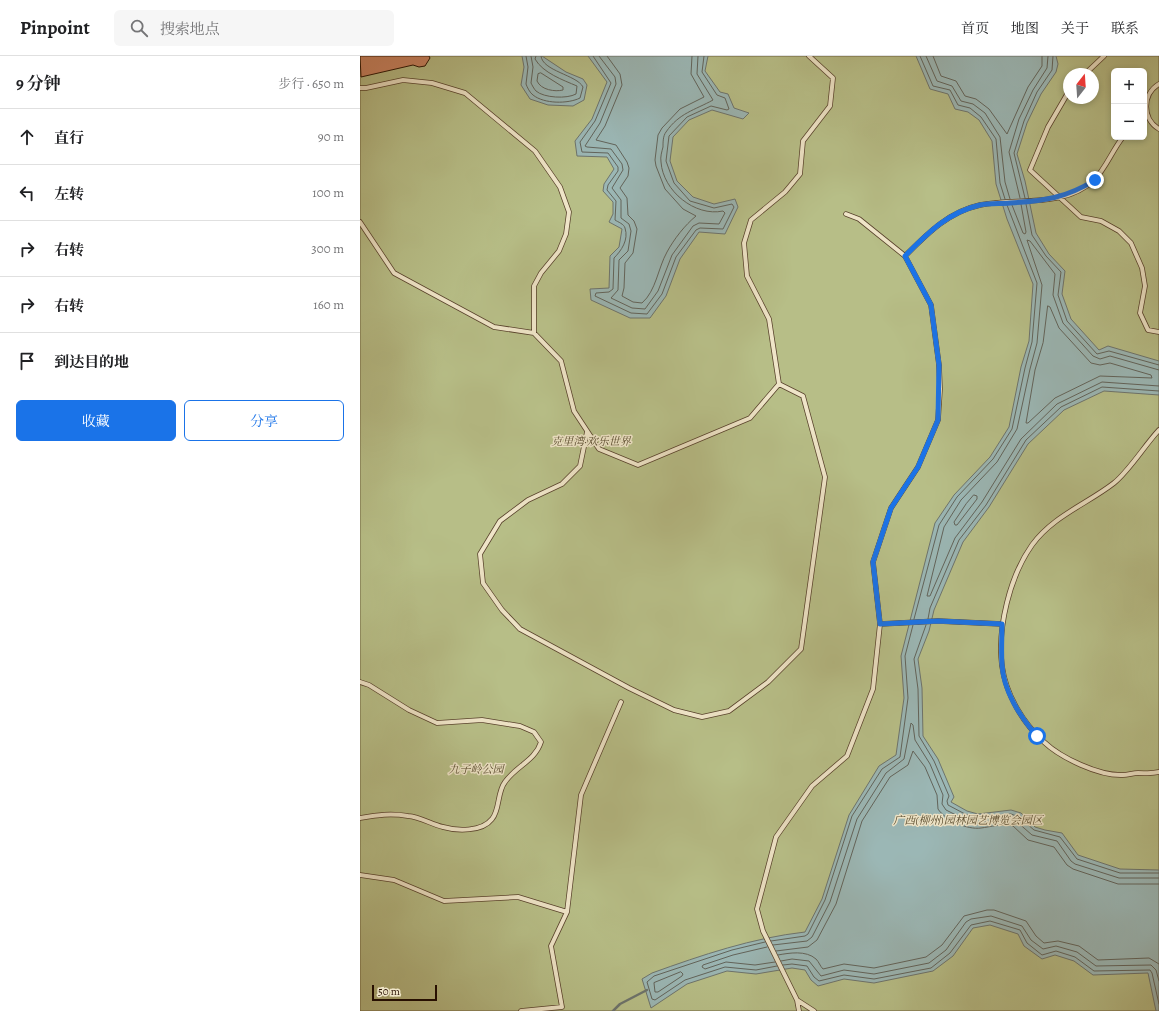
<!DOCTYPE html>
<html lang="zh">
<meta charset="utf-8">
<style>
:root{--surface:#fff;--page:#f6f6f6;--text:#202124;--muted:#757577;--line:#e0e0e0;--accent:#1a73e8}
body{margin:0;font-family:Alegreya,"Noto Serif SC",serif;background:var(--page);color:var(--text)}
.controls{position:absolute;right:12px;top:12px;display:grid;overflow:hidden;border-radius:6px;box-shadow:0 2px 6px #0003}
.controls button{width:36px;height:36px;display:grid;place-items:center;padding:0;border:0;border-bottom:1px solid var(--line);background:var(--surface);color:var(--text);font:20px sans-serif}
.compass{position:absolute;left:703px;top:12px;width:36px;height:36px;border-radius:50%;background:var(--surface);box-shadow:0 2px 6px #0003;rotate:17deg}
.scale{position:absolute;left:12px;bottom:10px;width:65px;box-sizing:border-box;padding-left:4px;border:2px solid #281001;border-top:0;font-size:11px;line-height:14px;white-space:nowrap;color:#281001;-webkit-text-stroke:3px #efe5c8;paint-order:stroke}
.stop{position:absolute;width:12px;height:12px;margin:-9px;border:3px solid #1a73e8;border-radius:50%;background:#fff}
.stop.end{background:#1a73e8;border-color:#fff;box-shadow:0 1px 4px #0008}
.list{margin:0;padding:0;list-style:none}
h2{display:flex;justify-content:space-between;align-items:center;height:52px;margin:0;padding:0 16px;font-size:17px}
h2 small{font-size:13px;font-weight:400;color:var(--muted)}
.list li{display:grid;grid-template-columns:26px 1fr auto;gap:12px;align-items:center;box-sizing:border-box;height:56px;padding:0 16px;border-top:1px solid var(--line)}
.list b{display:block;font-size:15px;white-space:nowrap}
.list em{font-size:13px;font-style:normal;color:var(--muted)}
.actions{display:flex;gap:8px;padding:12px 16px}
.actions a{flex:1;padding:9px 0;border:1px solid var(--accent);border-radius:6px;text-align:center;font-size:14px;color:var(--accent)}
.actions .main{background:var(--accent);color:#fff}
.icon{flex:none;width:22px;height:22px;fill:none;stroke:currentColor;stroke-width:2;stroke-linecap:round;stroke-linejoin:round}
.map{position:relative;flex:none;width:799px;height:955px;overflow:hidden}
header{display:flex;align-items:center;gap:24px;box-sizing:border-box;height:56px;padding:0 20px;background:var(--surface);border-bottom:1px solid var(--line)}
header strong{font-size:19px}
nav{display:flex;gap:22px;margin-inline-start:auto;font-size:14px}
.search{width:280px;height:36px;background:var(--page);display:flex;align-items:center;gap:10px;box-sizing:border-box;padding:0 14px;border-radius:6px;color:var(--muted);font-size:15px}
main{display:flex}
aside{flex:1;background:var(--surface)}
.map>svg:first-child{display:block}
.green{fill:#b7be87;stroke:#706744;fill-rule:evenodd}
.water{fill:#9bb7b5;stroke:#6d746d}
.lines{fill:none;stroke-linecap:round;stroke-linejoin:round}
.shore{stroke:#62645b;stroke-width:1}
.stream{stroke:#6d746d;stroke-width:2.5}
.building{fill:#cd8564;stroke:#281001}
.lane-casing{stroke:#58422c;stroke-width:5.5}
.lane{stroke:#efe5c8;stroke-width:4}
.route{stroke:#1a73e8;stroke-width:5}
.labels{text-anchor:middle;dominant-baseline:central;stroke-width:3;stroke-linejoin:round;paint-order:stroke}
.park-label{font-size:11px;font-style:italic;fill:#5a4d30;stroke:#efe5c8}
</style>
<header>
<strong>Pinpoint</strong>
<div class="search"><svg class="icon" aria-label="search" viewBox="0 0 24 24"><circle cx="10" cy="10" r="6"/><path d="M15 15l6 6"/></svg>搜索地点</div>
<nav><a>首页</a><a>地图</a><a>关于</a><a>联系</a></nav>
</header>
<main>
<aside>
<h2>9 分钟<small>步行 · 650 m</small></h2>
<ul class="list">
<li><svg class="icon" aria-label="ahead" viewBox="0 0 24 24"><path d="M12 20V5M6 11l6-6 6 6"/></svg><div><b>直行</b></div><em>90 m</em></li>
<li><svg class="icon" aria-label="left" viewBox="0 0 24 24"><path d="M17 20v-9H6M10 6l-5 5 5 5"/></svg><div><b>左转</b></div><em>100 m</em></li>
<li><svg class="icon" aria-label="right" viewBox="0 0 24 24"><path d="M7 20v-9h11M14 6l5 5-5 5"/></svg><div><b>右转</b></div><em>300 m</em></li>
<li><svg class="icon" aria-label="right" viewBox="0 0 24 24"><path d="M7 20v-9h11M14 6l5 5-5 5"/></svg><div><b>右转</b></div><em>160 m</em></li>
<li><svg class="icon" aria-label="arrive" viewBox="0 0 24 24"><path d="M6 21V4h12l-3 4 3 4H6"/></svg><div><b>到达目的地</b></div></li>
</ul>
<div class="actions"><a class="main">收藏</a><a>分享</a></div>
</aside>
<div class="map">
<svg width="799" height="955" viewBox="0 0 799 955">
<rect width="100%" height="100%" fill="#e6d7ab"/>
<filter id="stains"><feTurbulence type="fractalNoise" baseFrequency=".005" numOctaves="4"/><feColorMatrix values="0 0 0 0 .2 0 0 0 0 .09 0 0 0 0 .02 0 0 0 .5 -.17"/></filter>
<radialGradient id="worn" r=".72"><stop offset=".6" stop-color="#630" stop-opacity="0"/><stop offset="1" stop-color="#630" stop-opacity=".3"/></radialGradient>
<path class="green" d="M0 0H799V955H0ZM754 15H784V81H754ZM709 18H733V42H709Z"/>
<path class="water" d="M162 0H182L206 16 223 23 227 29 224 44 213 50 188 49 170 43 161 29 164 11Z
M228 0H348L345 15 360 36 368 38 374 52 389 57 383 63 352 54 329 64 313 81 310 105 317 125 333 141 354 148 375 143 378 151 365 178 339 176 320 203 306 240 290 262H270L231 244 230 233 249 232 250 200 259 191 262 173 249 166 253 158V146L243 135 244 128 254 113 247 101 217 100 215 85 232 63 247 26Z
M556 0H696L698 8 696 16 681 38 667 67 657 98 665 125 676 177 689 198 705 215 702 238 711 263 739 294 748 290 799 305V339L744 335 704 354 668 388 629 451 603 486 574 554 569 575 558 603 562 632 563 680 578 703 594 741 591 746 607 755 618 758 651 754 661 757 675 771 685 774 702 777 718 799 760 813 799 814V955H796L788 917 733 919 714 905 695 899 682 903 664 890 658 878 630 869 613 872 593 900 573 915 514 927 484 923 458 930 451 924 445 914 432 912 396 918 367 915 327 928 291 952 282 923 292 917C342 899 392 882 445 876L462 843 489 759 519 710 536 699 544 642 541 600 575 467 594 439 630 401 649 371 661 311 669 285 673 228 647 163 636 128 632 85 619 64 608 56 595 53 588 38 570 33Z"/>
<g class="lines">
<path class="shore" d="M166 0 168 11 166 28C167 31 170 37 173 39 184 48 208 48 220 42L223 31C217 19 182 15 181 0
M171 0 173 11 171 27C172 29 174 33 176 35 184 42 207 43 216 38L217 30C203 24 183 17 175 3L176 0
M233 0 251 27 235 65 220 86 222 96 248 97 258 111V115L248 129 247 134 256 145 255 164C258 166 264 168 265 172 269 184 261 195 254 202L253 233 249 236 236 237 235 240 271 257 287 258 302 238 316 201 336 174 340 172 363 173 374 151 372 148 354 152 330 145 314 127 306 105 309 80 327 61 351 50 367 54 369 53 365 42 357 39 342 16 344 0
M239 0 255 21 256 28 240 67 225 90 227 91 251 93 262 108 263 114 252 132 261 144V162L269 168 271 175 268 195 259 204 258 234 251 242 272 252 285 253 298 235 312 199 333 170 339 167 359 168 365 157 363 155C335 161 303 135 301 106 300 101 302 95 303 91 303 86 303 80 306 76 319 57 335 54 353 44L337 18 338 0
M247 0 260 18 262 29 245 70 236 84 256 89 267 106 269 112 268 120 260 132 267 142 268 159 274 165 277 173 273 197 265 207 264 232 262 240 273 246 282 247C296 235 298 212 307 196 314 183 325 169 336 160L323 153 305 133 296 110 295 104 298 79 302 72 320 53 344 41 331 18 332 0
M560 0 573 30 590 34 598 49 610 52 621 61 636 83 640 127 645 143
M566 0 577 25 592 30 601 45 613 48 625 57 640 81 645 126 650 143
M573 0 581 20 596 25 605 40 616 43 629 53 647 78 668 31 682 10V0
M181 17 203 31V34C195 36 181 34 177 25L178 18Z
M660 142 649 96 659 63 673 34 687 12 688 0
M665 142 654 97 664 65 677 36 692 14 693 0
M666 148 672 179 686 200 701 216 698 239 707 265 737 298 749 295 799 309
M652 149 663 177 665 178 666 176 661 148
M688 250 690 251 699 272 731 307 740 309 750 307 791 319 792 322 740 320 695 342 668 367H666L675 314 683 287Z
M799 314 750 300 740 303 733 300 703 267 693 239 695 218 670 185 667 184 682 229 677 287 670 313 657 373 637 406 601 444 584 471 567 540H570L595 482 622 446 661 383 697 348 742 326 799 330
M614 439 617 440V443L597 469H595L594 466 606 448Z
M554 563 579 469 597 441 633 403 652 373 665 312 672 286 677 227 647 149
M568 563 570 552 599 484 626 449 666 384 701 351 742 331 799 335
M566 569 554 603 558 633 559 680 574 705 589 740 587 745 588 749 605 758 618 762 651 758 659 761 674 774 700 781 717 803 760 817H799
M411 885 445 880 448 878 465 844 492 760 522 713 540 701 548 642 545 600 553 569
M405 886 372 894 294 920 287 926 292 943 295 944 325 924 365 911 396 914 417 910
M413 889 447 885 452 881 470 846 497 763 526 717 544 703 551 667 553 669 555 684 570 708 583 739 582 748 586 754 604 763 618 767 650 763 656 765 672 779 697 785 711 805 715 808 759 822H799
M407 891 373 899 343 909 342 911 345 913 366 906 395 909 415 906
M416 895 448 891 457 884 476 848 502 765 530 721 548 709 553 695 565 711 577 739 578 753C585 764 607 774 621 772 630 771 643 767 653 770L668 784 694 791 707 809 713 813 758 828H799
M418 899C429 897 446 894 456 903 459 906 460 910 463 913L484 908 514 912 566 901 582 889 604 860 627 854H634L666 865 676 880 684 887 698 885 719 890 738 904 789 902 799 908
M421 905 432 903 449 905 461 920 484 914 514 918 569 907 586 894 606 866 611 863 631 860 662 870 671 884 683 893 696 890 717 896 736 910 791 909 796 914 799 925
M423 909 432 908 447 910 454 921 459 925 484 919 514 923 571 912 590 897 611 869 630 865 660 874 667 887 682 899 696 895 715 901 734 915 790 914 792 917 799 948
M321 916 323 918 322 920 298 936H295L294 927Z"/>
<path class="stream" d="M253 955 260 948 287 934"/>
</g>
<path class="building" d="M0 0H69L70 2 65 10 59 11 53 9 1 21Z"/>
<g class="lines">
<g class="lane-casing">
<path id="lane" d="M725 18 744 0
M799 28C782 38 782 63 799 73
M0 32H6L43 24 72 27 105 37 175 95 200 131 209 156 206 178 199 195 181 217 174 230V277
M709 35 688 71 670 114 721 161 741 165 759 175 771 187 782 212 785 230 780 257 788 274 799 276
M0 166 34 217 134 271 174 277 201 305 214 355 239 393 278 409 390 362 419 328 409 263 387 220 384 187 391 164 425 136 440 118 443 85 470 50 473 22 449 0
M545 200C567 178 588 156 620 149 657 141 703 153 734 124 745 114 753 93 763 81
M799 374C785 389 769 415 754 427 727 448 693 460 672 489 650 520 637 572 642 610 646 639 663 667 684 686 701 702 739 720 763 719 768 719 773 717 778 717 786 717 792 718 799 716
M227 376 220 410 202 428 168 444 140 465 120 498 123 527 142 554 160 573 269 632 314 654 342 661 369 655 408 626 441 593 465 421 443 340 419 328
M520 568 578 565 642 568
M0 626 9 629 49 654 77 667 122 664 160 670 174 676 181 686C175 705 156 710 145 726 137 736 140 754 132 763 122 776 97 775 83 771 71 768 60 761 48 760 30 757 18 759 0 762
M0 819 34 824 84 845 158 841 207 856
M437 944 439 955
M161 955 202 951 191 890 207 856 221 739 261 646
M454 955 437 944 403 875 397 853 416 781 452 730 487 700 513 633 520 568 513 506 531 452 558 411 578 364 580 333 579 309 571 249 545 200 499 163 486 158"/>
</g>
<use href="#lane" class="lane"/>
</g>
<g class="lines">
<path class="route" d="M677 680C660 661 643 634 642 608 641 595 642 581 642 568L578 565 520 568 513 506 531 452 558 411 578 364 579 309 571 249 545 200C567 178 588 156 620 149 630 147 641 148 650 147 684 145 706 142 735 124"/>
</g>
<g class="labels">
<g class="park-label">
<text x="231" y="385">克里湾·欢乐世界</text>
<text x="116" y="713">九子岭公园</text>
<text x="608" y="764">广西(柳州)园林园艺博览会园区</text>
</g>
</g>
<rect width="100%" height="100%" filter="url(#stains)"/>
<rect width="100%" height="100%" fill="url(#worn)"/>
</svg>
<div class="controls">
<button>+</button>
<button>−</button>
</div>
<svg class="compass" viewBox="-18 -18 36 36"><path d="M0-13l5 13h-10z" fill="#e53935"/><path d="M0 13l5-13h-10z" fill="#757577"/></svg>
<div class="scale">50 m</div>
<div class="stop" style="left:677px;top:680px"></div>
<div class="stop end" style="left:735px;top:124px"></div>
</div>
</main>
